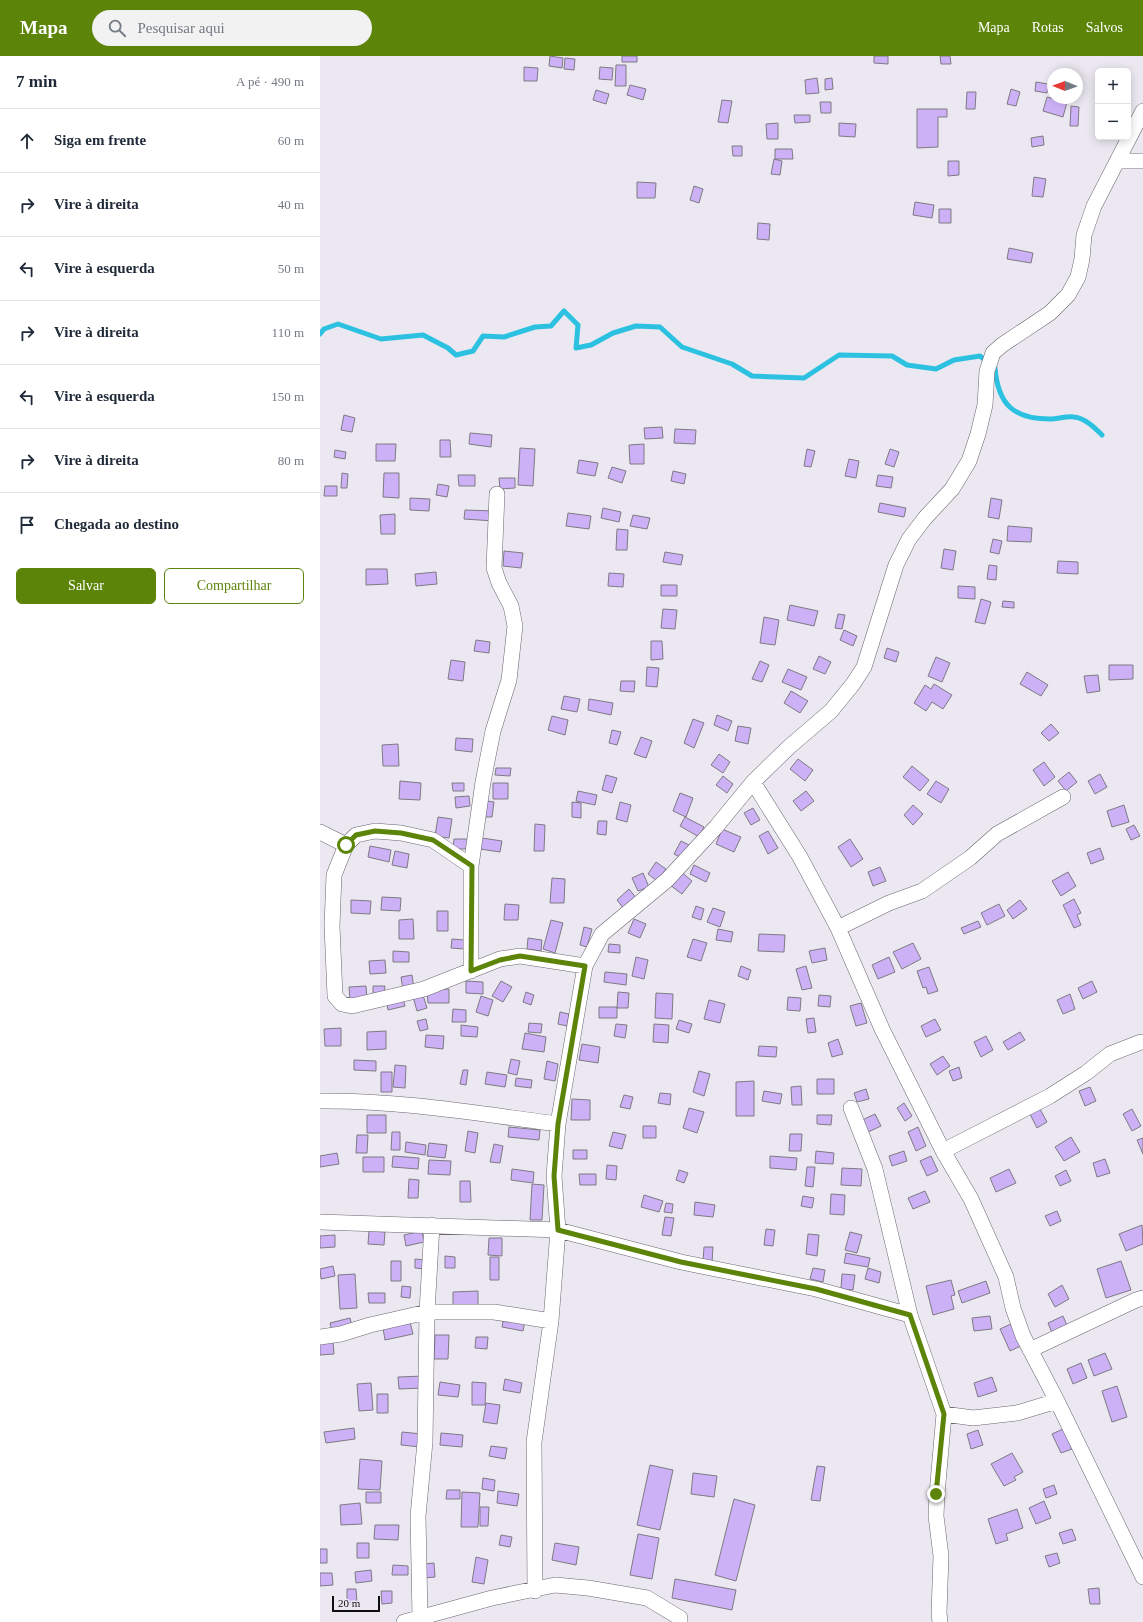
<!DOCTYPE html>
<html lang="pt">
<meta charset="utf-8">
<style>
:root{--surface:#fff;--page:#f2f2f3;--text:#1f2937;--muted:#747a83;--line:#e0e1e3;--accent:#5c8408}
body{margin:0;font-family:"Times New Roman",serif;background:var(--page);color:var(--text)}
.controls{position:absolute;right:12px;top:12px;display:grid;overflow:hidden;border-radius:6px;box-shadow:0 2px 10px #0003}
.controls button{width:36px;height:36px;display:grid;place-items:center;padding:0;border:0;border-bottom:1px solid var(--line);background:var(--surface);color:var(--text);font:20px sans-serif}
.compass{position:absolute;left:727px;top:12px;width:36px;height:36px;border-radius:50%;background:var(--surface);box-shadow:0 2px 10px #0003;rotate:271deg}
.scale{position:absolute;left:12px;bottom:10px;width:48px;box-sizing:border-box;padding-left:4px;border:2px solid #0f0e11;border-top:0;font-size:11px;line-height:14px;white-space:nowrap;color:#0f0e11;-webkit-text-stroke:3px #ebe8f1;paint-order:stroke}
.stop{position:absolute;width:12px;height:12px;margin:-9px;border:3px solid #5c8408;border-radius:50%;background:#fff}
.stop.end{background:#5c8408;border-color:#fff;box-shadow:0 1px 4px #0008}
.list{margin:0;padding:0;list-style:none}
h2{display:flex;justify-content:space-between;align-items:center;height:52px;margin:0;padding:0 16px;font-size:17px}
h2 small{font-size:13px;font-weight:400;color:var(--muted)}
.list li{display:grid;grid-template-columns:26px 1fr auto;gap:12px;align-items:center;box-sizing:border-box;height:64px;padding:0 16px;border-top:1px solid var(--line)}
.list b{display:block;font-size:15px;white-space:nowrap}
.list em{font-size:13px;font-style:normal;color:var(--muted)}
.actions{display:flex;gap:8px;padding:12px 16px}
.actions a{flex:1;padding:9px 0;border:1px solid var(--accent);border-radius:6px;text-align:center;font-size:14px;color:var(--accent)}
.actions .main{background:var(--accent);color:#fff}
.icon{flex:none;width:22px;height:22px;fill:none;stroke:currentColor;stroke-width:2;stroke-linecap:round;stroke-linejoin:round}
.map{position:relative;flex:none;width:823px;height:1566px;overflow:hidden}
header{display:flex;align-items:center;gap:24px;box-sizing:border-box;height:56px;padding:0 20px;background:var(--accent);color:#fff}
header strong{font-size:19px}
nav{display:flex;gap:22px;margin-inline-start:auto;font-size:14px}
.search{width:280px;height:36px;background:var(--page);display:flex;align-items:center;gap:10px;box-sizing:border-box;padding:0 14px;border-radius:22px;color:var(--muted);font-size:15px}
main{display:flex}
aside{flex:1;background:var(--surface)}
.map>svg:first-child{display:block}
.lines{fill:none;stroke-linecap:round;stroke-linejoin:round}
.stream{stroke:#2cc1e1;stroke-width:5}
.building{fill:#cdb1f6;stroke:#7e7a83}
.street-casing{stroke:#69666f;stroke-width:16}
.street{stroke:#fff;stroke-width:15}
.route{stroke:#5c8408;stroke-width:5}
</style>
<header>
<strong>Mapa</strong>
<div class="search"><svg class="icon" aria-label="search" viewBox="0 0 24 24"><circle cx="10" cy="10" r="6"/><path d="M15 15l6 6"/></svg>Pesquisar aqui</div>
<nav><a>Mapa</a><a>Rotas</a><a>Salvos</a></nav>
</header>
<main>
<aside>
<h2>7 min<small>A pé · 490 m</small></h2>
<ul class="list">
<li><svg class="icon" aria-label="ahead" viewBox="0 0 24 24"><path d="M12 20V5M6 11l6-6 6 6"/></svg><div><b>Siga em frente</b></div><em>60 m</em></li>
<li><svg class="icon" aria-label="right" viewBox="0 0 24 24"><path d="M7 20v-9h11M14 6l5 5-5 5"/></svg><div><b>Vire à direita</b></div><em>40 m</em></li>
<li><svg class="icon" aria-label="left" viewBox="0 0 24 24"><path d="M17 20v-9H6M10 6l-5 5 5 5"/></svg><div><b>Vire à esquerda</b></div><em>50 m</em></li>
<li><svg class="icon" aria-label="right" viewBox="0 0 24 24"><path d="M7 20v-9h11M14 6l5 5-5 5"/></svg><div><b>Vire à direita</b></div><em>110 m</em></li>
<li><svg class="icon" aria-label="left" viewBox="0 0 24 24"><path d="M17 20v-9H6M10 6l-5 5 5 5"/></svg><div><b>Vire à esquerda</b></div><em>150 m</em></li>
<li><svg class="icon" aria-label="right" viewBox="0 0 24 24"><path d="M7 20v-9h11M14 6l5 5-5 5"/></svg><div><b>Vire à direita</b></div><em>80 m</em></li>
<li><svg class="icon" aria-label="arrive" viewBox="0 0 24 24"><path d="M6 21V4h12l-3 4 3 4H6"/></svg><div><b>Chegada ao destino</b></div></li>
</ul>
<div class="actions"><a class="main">Salvar</a><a>Compartilhar</a></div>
</aside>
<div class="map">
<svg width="823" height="1566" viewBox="0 0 823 1566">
<rect width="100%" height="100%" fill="#ebe8f1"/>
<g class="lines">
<path class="stream" d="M0 278 4 273 18 268 61 283 103 279 128 292 136 299 153 295 163 280 184 281 215 271 231 270 244 255 258 269 256 292 271 289 293 277 316 270 340 271 362 291 412 308 432 320 484 322 519 299 572 300 587 309 616 313 634 304 660 300 675 312C678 348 693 363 730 363 737 363 746 360 754 361 765 362 775 372 782 379"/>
</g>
<path class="building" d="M230 0 243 2 242 12 229 10Z
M302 0H317V6H302Z
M554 0H568V8L554 7Z
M620 0H630L631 8H621Z
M245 2 255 3 254 14 244 13Z
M296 9H306V30H295Z
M204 11 218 12 217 25H204Z
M280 11 293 12 292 24 279 23Z
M497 22 499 37 486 38 485 24Z
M512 22 513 33 505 34V23Z
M716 26 728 28 727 37 715 35Z
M310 29 326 33 323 44 307 39Z
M691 33 700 36 696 50 687 48Z
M276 34 289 38 286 48 273 44Z
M647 36H656L655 53H646Z
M727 41 747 46 743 61 723 55Z
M402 44 412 45 408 67 398 66Z
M500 46H511V57H501Z
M751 50 759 51 758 70H750Z
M597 53H627V61H618V91L597 92Z
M474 59H490V66L475 67Z
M458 67V83H447L446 68Z
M519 67 536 68 535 81 519 80Z
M723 80 724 89 712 91 711 82Z
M412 90H422V100H413Z
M455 93H472L473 103H455Z
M454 103 462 105 460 119 451 118Z
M628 105H639V119L628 120Z
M714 121 726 123 723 141 712 140Z
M317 126 336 127 335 142H317Z
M374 130 383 133 379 147 370 144Z
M595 146 614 149 612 162 593 159Z
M619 153H631V167H619Z
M438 167 450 168 449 184 437 183Z
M689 192 713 197 711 207 687 203Z
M24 359 35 362 32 376 21 374Z
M342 371 343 382 325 383 324 372Z
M355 373 376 374 375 388 354 387Z
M150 377 172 379 171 391 149 388Z
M120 384H130L131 401H120Z
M56 388H76L75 405H56Z
M324 388V408H310L309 389Z
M200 392 215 393 213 430 198 429Z
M487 393 495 395 491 411 484 410Z
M570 393 579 396 574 411 565 408Z
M15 394 26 396 25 403 14 401Z
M529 403 539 405 536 422 525 420Z
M259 404 278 407 275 420 257 417Z
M292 411 306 415 302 427 288 422Z
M353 415 366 418 364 428 351 425Z
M22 417 28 418 27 432H21Z
M64 417H79V442L63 441Z
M138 419H155V430H139Z
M558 419 573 421 571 432 556 430Z
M179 422H195V432L180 433Z
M118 428 129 430 127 441 116 439Z
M5 430H17V440H4Z
M90 442 110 443 109 455 90 454Z
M671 442 682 444 679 463 668 461Z
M560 447 586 452 584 461 558 456Z
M283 452 301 456 299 466 281 462Z
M145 454 175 455 174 465 144 463Z
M248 457 271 460 269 473 246 470Z
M75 458V478H61L60 459Z
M313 459 330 462 327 473 310 470Z
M688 470 712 472 711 486 687 485Z
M297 473 308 474 307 494H296Z
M673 483 682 485 679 498 670 496Z
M624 493 636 495 633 514 621 512Z
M184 495 203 497 201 512 183 510Z
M345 496 363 499 361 509 343 506Z
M738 505 758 506V518L737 517Z
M669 509 677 510 676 524 667 523Z
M46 513H67L68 528 46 529Z
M116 516 117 528 96 530 95 518Z
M289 517 304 518 303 531 288 530Z
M341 529H357V540H341Z
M638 530 655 531V543L638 542Z
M661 543 671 546 665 568 655 566Z
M683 545 694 546V552L682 551Z
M470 549 498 555 494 570 467 564Z
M343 553 357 554 355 573 341 572Z
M518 558 525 559 522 573 515 572Z
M444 561 459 564 455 589 440 587Z
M524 574 537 580 533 590 520 584Z
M156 584 170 586 169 597 154 595Z
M331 585H342L343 603 331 604Z
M567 592 579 596 576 606 564 602Z
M499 600 511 606 505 618 493 613Z
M616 601 630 607 622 626 608 620Z
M131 604 145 606 143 625 128 623Z
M440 605 449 609 442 626 432 623Z
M789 609H813V623L789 624Z
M327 611 339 612 337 631 326 630Z
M468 613 487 621 481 634 462 626Z
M707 616 728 629 721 640 700 628Z
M778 619 780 635 767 637 764 620Z
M301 625H315L314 636 300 635Z
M614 628 632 639 623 653 612 646 606 655 594 647 605 629 611 633Z
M471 635 488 645 480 657 464 647Z
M244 640 260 643 257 656 241 653Z
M269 643 293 647 291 659 268 654Z
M397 659 412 665 408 675 394 669Z
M232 660 248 664 245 679 228 674Z
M373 663 384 667 374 692 364 687Z
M731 668 739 677 729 685 721 677Z
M418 670 431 672 428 688 415 685Z
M292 674 301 676 297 689 289 687Z
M321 681 332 685 326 702 314 698Z
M136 682 153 683 152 696 135 694Z
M78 688 79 710H63L62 689Z
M399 698 410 706 403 717 391 709Z
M478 703 493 714 485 725 470 713Z
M724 706 735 721 724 730 713 714Z
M592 710 609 724 600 735 583 721Z
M176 712H191L190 720 175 719Z
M749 716 757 726 746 735 738 725Z
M780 718 787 731 775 738 768 725Z
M286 719 297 722 292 737 282 734Z
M403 720 413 728 407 737 396 729Z
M80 725 101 727 100 744 79 743Z
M616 725 629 733 621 747 607 738Z
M132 727H144V735H133Z
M173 727H188V743H173Z
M258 735 277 739 275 749 256 745Z
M486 735 494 745 481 755 473 745Z
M360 737 373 742 366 761 353 755Z
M149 740 150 750 136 752 135 741Z
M167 745 174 746 172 761H165Z
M252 746 261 747V762L252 761Z
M300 746 311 749 307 766 296 763Z
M593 749 603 758 593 769 584 759Z
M804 749 809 766 792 771 787 755Z
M433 752 440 764 431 769 424 757Z
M118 761 132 763 129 782 115 780Z
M365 761 384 771 379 781 360 770Z
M278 765H287L286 779 277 778Z
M215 768 225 769 224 795H214Z
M814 769 820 780 811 784 806 773Z
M402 773 421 781 414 796 396 788Z
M448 775 458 792 448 798 439 780Z
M162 782 182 785 180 796 160 793Z
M134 783H148L147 793H133Z
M530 783 543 803 531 811 518 791Z
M361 785 371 790 364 803 354 798Z
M50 790 71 794 69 806 48 801Z
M780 792 784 803 771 808 767 797Z
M75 795 89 798 87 812 72 809Z
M336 806 346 813 337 825 328 818Z
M374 809 390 817 386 826 370 818Z
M560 811 566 825 553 830 548 816Z
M360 815 372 825 362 838 350 829Z
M748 816 756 830 741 840 732 825Z
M323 817 329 831 318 835 312 822Z
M232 822 245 823 244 847H230Z
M309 833 317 843 304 853 297 844Z
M62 841 81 842 80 855 61 854Z
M754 843 761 857 757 859 761 869 754 872 743 849Z
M31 844 51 845 50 858 31 857Z
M700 844 707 853 693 863 687 854Z
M185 848 199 849 198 864H184Z
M679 848 685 860 667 869 661 857Z
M376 850 384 853 381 864 372 861Z
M393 852 405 856 400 871 387 866Z
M117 855H128V875H117Z
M93 863 94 883H79V864Z
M314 863 326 868 320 882 308 877Z
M231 864 243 867 235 897 223 893Z
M658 865 661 871 644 878 641 872Z
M264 871 272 873 267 891 260 889Z
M398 873 413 876 411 886 396 884Z
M439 878 465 879 464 896 438 895Z
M208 882 222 884 221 895 207 893Z
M132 883 144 884V893L131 892Z
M373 883 387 887 381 905 367 901Z
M593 887 601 903 582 913 573 896Z
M289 888 300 889V897L288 896Z
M505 892 507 904 492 907 489 895Z
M73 895 89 896V906H73Z
M316 901 328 904 324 923 312 920Z
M569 901 575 916 558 923 552 909Z
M65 904 66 917 50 918 49 905Z
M421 910 431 914 428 924 418 920Z
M486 910 492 932 482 934 476 913Z
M609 911 618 935 608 938 606 931 603 932 597 915Z
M285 916 307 918 306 929 284 926Z
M92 919 94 933 83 934 81 921Z
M146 925 163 926V938L146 937Z
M181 925 192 931 183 946 172 940Z
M772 925 777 936 763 943 758 932Z
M46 930 47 943 30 944 29 931Z
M53 930H65L64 938H53Z
M129 933V947H108L107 934Z
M206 936 214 939 211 949 203 946Z
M298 936 309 937 308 952H297Z
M336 937 353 938 352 963 335 962Z
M750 938 755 953 743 958 737 944Z
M82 939 85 950 68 954 66 943Z
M103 939 107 952 97 955 93 941Z
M499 939 511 940 510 951 498 950Z
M161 940 173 944 168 960 156 956Z
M468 941 481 942 480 955 467 954Z
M389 944 405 948 400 967 384 963Z
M541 947 547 967 536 970 530 950Z
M279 951H297V962H279Z
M133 953 146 954V966H132Z
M240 956 249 958 247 970 238 968Z
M494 962 496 976 488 977 486 963Z
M106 963 108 973 100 975 97 965Z
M615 963 621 974 606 981 601 970Z
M359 964 372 968 369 977 356 973Z
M209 967 222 968 221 977 208 976Z
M296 968 307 969 305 982 294 980Z
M334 968 349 969 348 987 333 986Z
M141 969 158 971 157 981 141 980Z
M21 972V990H5L4 973Z
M66 975V993L47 994V976Z
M700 976 705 984 688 994 683 986Z
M205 977 226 981 224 996 202 993Z
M106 979 124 980 123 993 105 991Z
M666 980 673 994 661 1001 654 986Z
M518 983 523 998 512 1001 508 987Z
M262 988 280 991 278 1007 259 1004Z
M439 990 457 991 456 1001 438 1000Z
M623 1000 630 1010 617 1019 610 1008Z
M191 1003 200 1005 197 1019 188 1017Z
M34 1004 56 1005V1015L34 1014Z
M227 1005 238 1008 235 1025 224 1023Z
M75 1009 86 1010 85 1032 73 1031Z
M639 1011 642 1022 633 1025 629 1015Z
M143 1014H148L146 1029 140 1028Z
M379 1015 390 1018 384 1040 373 1036Z
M61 1016H72V1036H61Z
M167 1016 187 1019 185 1031 165 1028Z
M196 1022 212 1024 211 1032 195 1030Z
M497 1023H514V1038H497Z
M434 1025V1060H416V1026Z
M481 1030 482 1049H472L471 1031Z
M770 1031 776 1045 765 1050 759 1035Z
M546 1033 549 1043 537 1046 534 1037Z
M444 1035 462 1038 460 1048 442 1045Z
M340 1037 351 1038 350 1049 338 1047Z
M304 1039 313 1041 310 1053 300 1051Z
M252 1043 270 1044V1064H251Z
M584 1047 592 1060 585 1065 577 1052Z
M369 1052 384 1056 377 1077 363 1072Z
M720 1053 727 1066 717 1072 710 1058Z
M812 1053 821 1070 812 1075 803 1058Z
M555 1058 561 1070 546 1077 540 1065Z
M47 1059H66V1077H47Z
M497 1059H512L511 1069 497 1068Z
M323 1070H336V1082H323Z
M189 1071 220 1074 219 1084 188 1081Z
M598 1071 606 1090 596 1095 588 1076Z
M148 1075 158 1077 155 1097 145 1095Z
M72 1076H80V1094H71Z
M293 1076 306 1079 302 1093 289 1090Z
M470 1078H482L481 1095H469Z
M37 1079H48L47 1097H36Z
M751 1081 760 1096 744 1105 735 1091Z
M823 1082V1098L817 1084Z
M86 1086 106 1089 105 1099 85 1096Z
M109 1087 127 1089 125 1102 107 1100Z
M174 1088 183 1090 180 1107 170 1106Z
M253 1094H267V1103H253Z
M496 1095 514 1097 513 1108 495 1107Z
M584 1095 587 1105 572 1110 569 1100Z
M17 1097 19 1108 0 1111V1100Z
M73 1100 99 1102 98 1113 72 1111Z
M450 1100 477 1102 476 1114 450 1112Z
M611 1100 618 1115 607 1120 600 1105Z
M43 1101H64V1116H43Z
M785 1103 790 1117 777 1121 773 1107Z
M109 1104 131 1105 130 1119 108 1118Z
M287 1109 297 1110 296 1124 286 1123Z
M487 1111H495L493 1131 485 1130Z
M522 1112 542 1113 541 1130 521 1129Z
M192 1113 214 1116 213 1127 191 1124Z
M689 1113 696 1127 676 1136 670 1122Z
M359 1114 368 1117 364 1127 356 1124Z
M746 1114 751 1125 740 1130 735 1120Z
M259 1118H276V1129H260Z
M89 1123 99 1124 98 1142H88Z
M140 1125H150L151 1146H140Z
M212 1128 224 1129 222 1164H210Z
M605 1135 610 1146 593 1153 588 1142Z
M511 1138 525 1139 524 1159 510 1158Z
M324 1139 343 1145 339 1156 321 1151Z
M483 1140 494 1142 492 1152 481 1150Z
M375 1146 395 1149 393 1161 374 1159Z
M346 1147 353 1148 352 1157 344 1156Z
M737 1155 741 1165 730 1170 725 1160Z
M345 1161 354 1162 351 1180 342 1179Z
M822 1169 823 1188 806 1195 799 1178Z
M446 1173 455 1174 453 1190 444 1189Z
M49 1175 65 1176 64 1189 48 1188Z
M102 1175 104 1186 86 1190 84 1179Z
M530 1176 542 1179 537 1197 525 1194Z
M488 1178 499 1179 497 1200 486 1198Z
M15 1179V1191L0 1192V1180Z
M169 1182H182V1200L168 1199Z
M384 1191H393L392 1206 383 1205Z
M526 1197 550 1202 548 1211 524 1207Z
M125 1200 135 1201V1212H125Z
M170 1201H179V1224H170Z
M95 1203 106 1204V1213L95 1212Z
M71 1205H81V1225H71Z
M801 1205 811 1234 786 1242 777 1213Z
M13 1210 15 1220 1 1223 0 1213Z
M493 1212 505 1214 503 1226 490 1223Z
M548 1212 561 1216 559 1227 545 1223Z
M35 1218 37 1252 20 1253 18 1219Z
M522 1218 535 1219 533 1234 521 1233Z
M631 1224 635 1239 631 1240 634 1253 613 1259 606 1230Z
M666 1225 670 1237 642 1247 638 1235Z
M742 1229 749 1243 735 1251 728 1238Z
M82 1230 91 1231 90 1242 81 1241Z
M158 1235V1251H133V1236Z
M48 1237H65V1247H49Z
M184 1260 205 1265 203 1275 182 1271Z
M670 1260 672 1273 654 1275 652 1262Z
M743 1260 748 1272 733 1279 728 1267Z
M30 1262 32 1270 12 1275 10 1267Z
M90 1266 93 1278 65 1284 63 1272Z
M693 1267 703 1289 690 1295 680 1273Z
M115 1279H129L128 1303H114Z
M156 1281H168L167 1293 155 1292Z
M13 1286 14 1298 0 1299V1288Z
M785 1297 792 1313 774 1320 768 1304Z
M761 1307 767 1322 753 1328 747 1313Z
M104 1320V1332L79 1333 78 1321Z
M672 1321 677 1335 658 1341 654 1327Z
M185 1323 202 1327 200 1337 183 1334Z
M120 1326 140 1329 138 1341 118 1339Z
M152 1326 166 1327 165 1349H152Z
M51 1327 53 1354 39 1355 37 1328Z
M797 1330 807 1361 792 1366 782 1335Z
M57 1338H68V1357H57Z
M166 1347 180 1349 177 1368 163 1366Z
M34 1372 35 1383 6 1387 4 1376Z
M743 1373 752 1393 741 1397 732 1378Z
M658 1374 663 1389 651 1393 647 1378Z
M82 1376 102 1378 101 1391 81 1389Z
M121 1377 143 1379 142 1391 120 1389Z
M171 1390 187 1392 185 1403 169 1400Z
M692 1397 703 1416 694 1421 696 1424 684 1430 671 1408Z
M40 1403 62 1405 60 1434 38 1433Z
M330 1409 353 1414 340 1474 317 1469Z
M497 1410 505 1411 500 1445 491 1444Z
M373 1417 397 1420 394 1441 371 1438Z
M163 1422 175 1424 174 1435 162 1433Z
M734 1429 737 1438 726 1442 723 1433Z
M127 1434H140V1443H126Z
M178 1435 199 1438 197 1450 177 1447Z
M46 1436H61V1447H46Z
M142 1436 160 1437 158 1471H141Z
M414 1443 435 1449 416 1525 395 1519Z
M724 1445 731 1462 716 1468 709 1452Z
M40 1447 42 1468 21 1469 20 1449Z
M160 1451H169L168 1470H160Z
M697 1453 703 1472 686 1478 688 1484 676 1488 668 1463Z
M55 1469H79L78 1484 54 1483Z
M752 1473 756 1484 743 1488 739 1477Z
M318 1478 339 1482 332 1523 310 1519Z
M181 1479 192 1481 190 1491 179 1489Z
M37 1487H49V1502H37Z
M235 1487 259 1491 256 1509 232 1504Z
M0 1493H7V1507H0Z
M737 1497 740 1507 729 1511 725 1500Z
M156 1501 168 1504 164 1528 152 1526Z
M114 1507 115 1521 104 1522 103 1508Z
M73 1509 88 1510V1519H72Z
M51 1514 52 1525 36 1527 35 1516Z
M0 1517H12L13 1529 0 1530Z
M355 1523 416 1534 412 1554 352 1542Z
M779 1532 780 1548H770L768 1533Z
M27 1533H36L37 1546 27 1547Z
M61 1535H72V1547L62 1548Z"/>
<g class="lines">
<g class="street-casing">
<path id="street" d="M797 105H823
M433 726 480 801 518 872 562 973 623 1095 651 1143 686 1221 693 1252 703 1280 737 1345 823 1521
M0 776 26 789
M151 810 113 784 81 777 55 775 36 779 26 789 14 819 12 870 15 940 22 948 32 950 104 933 180 903 200 900 265 910
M518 872 569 847 602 835 650 802 677 778 743 741
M151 915V810L163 726 173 675 189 624 195 570 191 550 179 527 174 512 177 438
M0 1045C79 1044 160 1058 238 1068
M531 1052 555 1113 590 1259 624 1358 617 1438 616 1460 621 1500 619 1557 620 1566
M623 1095 730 1040 766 1017 790 998 821 986
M0 1166 238 1174 361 1206 496 1233 590 1259
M0 1281 21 1278 50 1269 107 1256H174L231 1265
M710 1294 816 1244 823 1242
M624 1358 653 1362 697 1357 737 1345
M215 1535 214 1386 231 1265 238 1174 234 1120 238 1068 265 910 282 878 347 824 396 771 433 726 469 691 511 655 533 628 544 611 576 509 589 483 605 462 632 433 649 405 658 378 665 349 667 315 673 297 682 289 730 257 748 239 758 221 762 203 764 179 774 150 823 55
M100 1561 98 1460 105 1386 107 1256 112 1169
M84 1566 172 1542 235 1529 268 1532 327 1542 360 1562V1566"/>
</g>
<use href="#street" class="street"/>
</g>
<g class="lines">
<path class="route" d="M26 789 36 779 55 775 81 777 113 784 152 810 151 915 180 904 200 900 265 910 238 1068 234 1120 238 1174 361 1206 496 1233 590 1259 624 1358 616 1438"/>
</g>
</svg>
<div class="controls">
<button>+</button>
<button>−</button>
</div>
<svg class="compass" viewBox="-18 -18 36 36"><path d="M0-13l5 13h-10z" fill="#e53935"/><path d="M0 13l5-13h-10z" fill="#747a83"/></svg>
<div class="scale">20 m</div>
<div class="stop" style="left:26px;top:789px"></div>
<div class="stop end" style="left:616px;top:1438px"></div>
</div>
</main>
